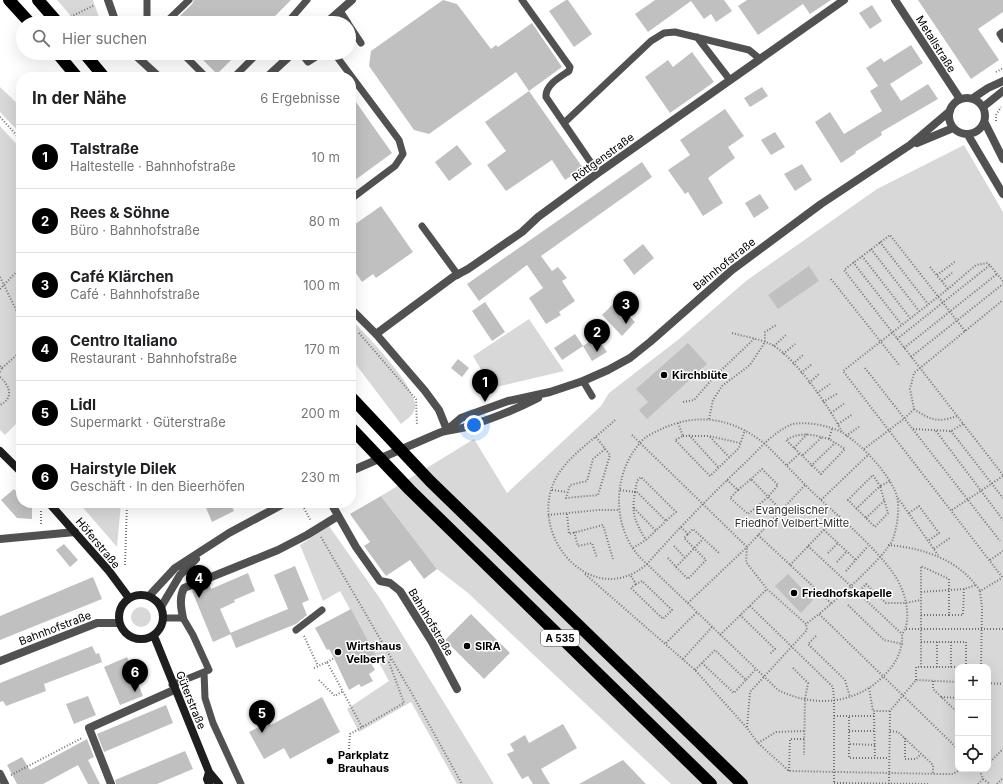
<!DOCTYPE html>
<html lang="de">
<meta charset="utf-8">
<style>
:root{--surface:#fff;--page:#f6f6f6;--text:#202124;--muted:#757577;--line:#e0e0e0;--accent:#000}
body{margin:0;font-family:Inter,sans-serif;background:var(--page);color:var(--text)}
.controls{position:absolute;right:12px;bottom:12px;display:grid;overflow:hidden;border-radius:8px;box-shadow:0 4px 16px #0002}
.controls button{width:36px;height:36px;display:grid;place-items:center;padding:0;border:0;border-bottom:1px solid var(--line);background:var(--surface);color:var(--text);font:20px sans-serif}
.you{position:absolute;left:474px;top:425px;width:14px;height:14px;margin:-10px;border:3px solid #fff;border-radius:50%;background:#1a73e8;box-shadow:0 0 0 6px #1a73e833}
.badge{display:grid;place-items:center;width:26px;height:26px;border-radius:50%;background:var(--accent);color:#fff;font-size:13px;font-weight:700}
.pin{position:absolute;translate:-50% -33px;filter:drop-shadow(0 1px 2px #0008)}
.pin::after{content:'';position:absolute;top:21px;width:14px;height:12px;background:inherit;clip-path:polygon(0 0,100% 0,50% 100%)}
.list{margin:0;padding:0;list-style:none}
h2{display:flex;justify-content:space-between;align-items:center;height:52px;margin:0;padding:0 16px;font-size:17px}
h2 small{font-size:13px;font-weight:400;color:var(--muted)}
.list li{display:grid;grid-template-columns:26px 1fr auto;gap:12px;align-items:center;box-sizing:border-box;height:64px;padding:0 16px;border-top:1px solid var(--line)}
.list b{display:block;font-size:15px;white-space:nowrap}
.list p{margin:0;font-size:13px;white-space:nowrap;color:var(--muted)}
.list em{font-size:13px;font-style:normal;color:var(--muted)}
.icon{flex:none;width:22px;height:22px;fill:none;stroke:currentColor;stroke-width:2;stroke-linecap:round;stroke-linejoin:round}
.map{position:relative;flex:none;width:1003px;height:784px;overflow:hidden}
.search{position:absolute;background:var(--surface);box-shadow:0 4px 16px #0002;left:16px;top:16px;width:340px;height:44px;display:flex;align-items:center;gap:10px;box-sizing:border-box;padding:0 14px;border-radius:22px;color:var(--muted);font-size:15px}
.panel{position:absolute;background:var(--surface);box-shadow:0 4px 16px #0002;left:16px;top:72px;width:340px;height:436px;border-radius:16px}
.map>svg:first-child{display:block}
.green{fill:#d8d8d8;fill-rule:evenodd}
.building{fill:#c0c0c0}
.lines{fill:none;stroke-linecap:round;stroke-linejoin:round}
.path{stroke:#737373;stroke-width:2;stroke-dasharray:1 2;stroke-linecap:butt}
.service{stroke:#515151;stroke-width:7}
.minor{stroke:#515151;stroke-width:8}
.tertiary{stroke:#515151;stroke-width:8}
.secondary{stroke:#1e1e1e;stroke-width:8}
.motorway{stroke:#000;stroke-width:12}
.poi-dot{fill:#000;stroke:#fff;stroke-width:1.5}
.labels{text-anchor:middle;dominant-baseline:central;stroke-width:3;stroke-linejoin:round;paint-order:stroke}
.shield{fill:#fff;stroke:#4c4c4c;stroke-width:1}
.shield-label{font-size:10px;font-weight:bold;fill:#000}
.street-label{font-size:11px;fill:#000;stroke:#fff}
.poi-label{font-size:11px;font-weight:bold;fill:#000;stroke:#fff;text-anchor:start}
.park-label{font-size:11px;fill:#2f2f2f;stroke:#fff}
</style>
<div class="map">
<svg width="1003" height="784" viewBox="0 0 1003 784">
<rect width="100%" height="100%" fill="#fff"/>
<path class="green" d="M57 0H93L101 23H77Z
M0 87 21 107V134L0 112Z
M0 126 21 149V419L5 435 0 430Z
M964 145 1003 212V784H671L468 593 437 569 381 496 474 439 507 493 601 406 609 393 679 339 746 281 877 189ZM958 667H988V769H958Z
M351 319C365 334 419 388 415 408 413 416 407 419 401 424L351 358Z
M529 319 564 371 492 388 473 356Z
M79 503H121L117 547Z
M329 526 381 600 494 784H457L411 702 359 732 347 709 389 681 340 591 323 601 300 545Z
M131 617a10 10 0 1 1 20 0a10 10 0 1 1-20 0Z"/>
<path class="building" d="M194 0H291L268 23H173L192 4Z
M443 0 457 4 491 49 496 45 498 47 532 23 562 67 529 91 516 72 429 134 414 130 369 66 371 51Z
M566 0H568L592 34 574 47 549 11Z
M655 0H724L732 11 716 22 711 14 704 19 691 1 648 32 635 14Z
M747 0H831L810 14 803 4 758 35 738 6Z
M918 0H1003V12L978 29 999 60 971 79Z
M872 5 882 21 870 29 859 13Z
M911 45 923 63 890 84 901 101 928 84 938 99 881 132 882 135 855 152 856 153 841 163 815 122 830 112 844 134 882 111 870 91 878 86 866 68 881 58 884 62Z
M692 52 714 82 670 113 645 77 668 60 673 67Z
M196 53H238L217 74Z
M762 87 768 96 750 107 744 98Z
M529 91 583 168 565 180 552 160 506 191 487 165 506 151 485 122Z
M351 95 392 153 351 183Z
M725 109 744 136 728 147 735 158 708 178 723 203 703 216 688 192 685 194 668 170 690 155 680 140Z
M775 132 785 147 771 155 761 140Z
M457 145 472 164 449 181 435 162Z
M642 162 652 177 541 256 552 271 558 267 567 278 562 281 575 301 559 312 561 315 546 324 529 298 543 288 527 265 479 301 467 284Z
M802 164 812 180 795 191 784 174Z
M760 194 769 208 754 218 745 203Z
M381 206 413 252 376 278 373 274 362 282 351 266V227Z
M643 244 654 258 634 275 623 260Z
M809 266 819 281 778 309 768 295Z
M485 302 505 332 492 341 472 311Z
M615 302 635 322 622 336 602 315Z
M575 334 583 346 562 360 554 348Z
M597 337 607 352 592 361 583 346Z
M688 343 707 364 647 419 639 410 648 402 636 389Z
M458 359 469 368 462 377 451 368Z
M14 489 21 496V503H28L32 508V519L17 518 1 500Z
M381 496 437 569 424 579 410 560 386 576 364 546 370 542 350 514Z
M204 503H230L234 511 212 522Z
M64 544 78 560 70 567 56 550Z
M295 566 309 600 302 603 307 615 296 624 236 648 230 633 288 609 274 575Z
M248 573 255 591 234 600 235 602 220 609 231 634 213 642 192 591 209 584 211 589Z
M788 574 813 600 801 613 775 586Z
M93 577 102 599 0 640V616Z
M351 609 378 660 371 663 375 670 369 674 373 681 361 687 359 684 349 690 334 658 329 649 327 650 315 628Z
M471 614 510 653 484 679 445 640Z
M92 646 96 654 99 653 102 662 44 684 46 691 6 706 3 701 0 702V683Z
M127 657 143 696 120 705 104 667Z
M88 696 96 715 74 724 66 704Z
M322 697 340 732 290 759 284 748 264 759 249 732 269 722 271 725Z
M166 705 173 723 104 752 97 734Z
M563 724 577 748 541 769 550 784H533L528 776 522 779 507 754 514 751 510 744 525 735 529 743Z
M87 739 94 757 88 760 100 784H88L78 765 43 784H17L7 765 22 757 30 770Z
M185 751 193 769 157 784H116L115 780Z
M623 760 646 784H579Z"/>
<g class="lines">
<path class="path" d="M68 18 95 5
M996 72 1003 68
M0 117 21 140
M996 121V115L1001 107
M880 242 928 304
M871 249 919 311
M862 256 910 318
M853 262 901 324
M930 267 948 289
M937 275 956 261
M0 277 21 320
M831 279 900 366
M942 281 952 273
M1003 281 988 263 976 265 948 289 843 371 1003 578
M0 289 21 267
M965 331 890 235 844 270 1003 475
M359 333 416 399 417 425
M732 333C746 337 762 339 774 346 797 360 830 408 842 432
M897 339 990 265
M774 346 787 334
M904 348 997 274
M21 352 18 354 21 357
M783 354 795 344
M911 357 1003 284
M793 364 803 355
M0 366 2 368 18 354
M865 368 1000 541
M0 372 2 368
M801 373 812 364
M0 377C10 386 14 398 0 405
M809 383 820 373
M817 393 830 384
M683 402 694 400 713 378 754 339
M823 402 838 393
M914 409C930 420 938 423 957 416
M831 413 845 403
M709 419 713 400 722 386 750 365 765 342V332L776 325
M615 420C595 439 567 456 555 480 527 537 593 611 647 564L778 690C816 709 861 704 889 670 898 660 903 647 902 634 913 620 905 590 895 576 879 551 844 521 821 500 801 482 784 462 765 444 735 420 702 412 666 427 657 431 645 436 640 443 610 477 612 535 647 564 679 528 713 493 748 460 761 447 773 433 790 425 803 420 832 426 843 433 862 445 891 475 897 497 900 509 897 527 893 539 886 556 835 601 819 614
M678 423 683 436 675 440 710 476 739 448 745 430
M838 424 853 414
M913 429 951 431 963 424
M936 431 1003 520
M951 431 1003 498
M632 435 747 547 746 562 767 589 806 624 819 614 958 749
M689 435 718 467
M683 436H709L740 443
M846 436 860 426
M596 437 610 455 598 495 566 498 570 485 587 481 593 459 605 449
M710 437 729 457
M829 439C814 435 801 431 786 440L821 474 845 449 829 439 832 429
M794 448 807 434
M864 449 905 418 914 409 910 389 914 373 1003 300
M803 455 822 437
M787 465 800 453
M811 466 835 443
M727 480 738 490 751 479 781 510
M552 490 567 492
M620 490 635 492 637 481 641 477 676 512 666 521 636 491
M738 490 730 498 748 514 768 497 778 485 762 469 751 479
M635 492C631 513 635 522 646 540L666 521
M898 498 938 555
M821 500 869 454
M301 503 311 521
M634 508 656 531
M856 509 880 486 873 475 848 500 875 527 888 513 880 486 890 481
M952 510 1003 476
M41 511V526
M909 513 919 506 939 533 928 541
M567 514 569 534 603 525 613 559
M548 515 598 510H618
M866 518 885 500
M681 527 688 534 693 529 719 553
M824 530 856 560
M574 532 578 546 592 543 597 558
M758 535 832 604
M321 537 415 699 462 784
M888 545C924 548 960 560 980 591
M674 546 685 558
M808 546 902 634
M633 548 646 540
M934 549 950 538
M828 553 838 543
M668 558 676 567 703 539
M990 560 1003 551
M837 562 847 551
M125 565 127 503
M790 565 838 515
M676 567 688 579 706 560 684 538 688 534
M846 571 868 546
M585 574 695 670 747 728 758 743 789 771 941 774H953L961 769
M631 576 636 584 642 581 672 610 663 619 631 588 636 584
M921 592 964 589 976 585
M858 593 866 584 886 603H905L921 600
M688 603 747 547 805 485
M848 605 884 640 903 644
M750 606 833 687 834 701V784
M740 615 775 649 770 654
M921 615H949V579L921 566V667
M949 615H963L964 589
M906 629H1003
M720 635 767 589
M304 636 318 666
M816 636 808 644 845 680 850 697
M937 642V667
M951 642V667
M666 643 697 612
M683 659 712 627
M327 662 334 658
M702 663 734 693 746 680
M981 667 982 607 980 591 1002 578
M314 668 327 662 362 727
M793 668 808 683 805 699 804 755
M695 670 715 650 746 680 755 670
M319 680 335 696 343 691
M916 680V667H966V642H921
M933 681V689L958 713
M988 683 1003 684
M869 688 873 711H890
M941 697 958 698
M834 716H874V711
M874 716 875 758
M254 717 259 727
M849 717V758H889
M747 727 750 692 807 630 806 624
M849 731H874
M890 731 898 732 933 765V774
M905 738V759H916L921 754
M758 743 776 732 804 731
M850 744 875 745
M349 749 350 734 404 703 389 662 391 659
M988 764 1003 749
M789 771 790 739H804
M11 775 82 738
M983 779 990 784
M834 783 930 784
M889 784 890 711 916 680 958 682
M978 784 983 779 979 769
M997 784 1003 778"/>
<path class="service" d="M147 0V23
M522 0 570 67 569 71C560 77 545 85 546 97L598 173
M340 11 348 23
M165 23 189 0
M287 23 307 0
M349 25 361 43
M1003 32 1000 34 1003 39
M697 37 730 80
M182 53 206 77
M301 53 308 62 322 53
M334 53 399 140 403 154 395 166 355 196
M234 77 258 53
M564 123 651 41 664 33 675 32 749 50 760 59
M422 226 458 275
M583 381 592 396
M163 618H183L193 635 209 670 172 685
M296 630 322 610
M204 672 205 698 213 723 241 784"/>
<path class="minor" d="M108 0 116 23
M895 0 960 99
M326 23 352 0
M133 53 159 77
M267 77 293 53
M351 309 376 334 425 391 439 410 447 430
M376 334 453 277 468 269 522 232 538 217 598 173 844 0
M331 503 356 547 380 581 390 583 400 591 432 642 457 689
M0 539 75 532
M183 618C181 608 179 597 184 588L278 550 307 535 338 516
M0 661 97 623H118
M0 774 5 784
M111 784 89 728 174 690"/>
<path class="tertiary" d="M949 116a18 18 0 1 1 36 0a18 18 0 1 1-36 0Z
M973 98 988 88 1003 81
M983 107 1003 91
M985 123 1003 159
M968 135 1003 194
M917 143 953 128
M447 430 461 418 508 401 550 392 583 381 608 370 630 358 650 342 732 270 821 204 910 145 950 111
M351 471 439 433C448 429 457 430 466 427 491 419 515 410 538 398
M149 596 175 568 229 533 285 503
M161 607 180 575 196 559"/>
<path class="secondary" d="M0 451 21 472
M49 503 109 571 129 598
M119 617a22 22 0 1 1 44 0a22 22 0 1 1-44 0Z
M154 636 209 772 219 784
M209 772 207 779 209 784"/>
<path class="motorway" d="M9 0 30 23
M38 0 58 23
M57 53 77 77
M84 53 104 77
M351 397 430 481 742 784
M351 428 410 490 711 784"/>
</g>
<g class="poi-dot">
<circle cx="664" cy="375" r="4"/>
<circle cx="794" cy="593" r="4"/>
<circle cx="467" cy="646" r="4"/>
<circle cx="338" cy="652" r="4"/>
<circle cx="330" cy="761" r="4"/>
</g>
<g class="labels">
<rect class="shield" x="541" y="630" width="38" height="16" rx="3"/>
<g class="shield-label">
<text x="560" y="638">A 535</text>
</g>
<g class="street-label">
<text transform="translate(936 44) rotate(58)">Metallstraße</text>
<text transform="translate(603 157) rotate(-36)">Röttgenstraße</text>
<text transform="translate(724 264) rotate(-39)">Bahnhofstraße</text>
<text transform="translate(98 543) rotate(50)">Höferstraße</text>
<text transform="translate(431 622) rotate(59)">Bahnhofstraße</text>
<text transform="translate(55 628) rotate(-21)">Bahnhofstraße</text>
<text transform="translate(191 700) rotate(68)">Güterstraße</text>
</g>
<g class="poi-label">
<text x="672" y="375">Kirchblüte</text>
<text x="802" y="593">Friedhofskapelle</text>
<text x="346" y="646">Wirtshaus<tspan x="346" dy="13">Velbert</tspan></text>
<text x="475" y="646">SIRA</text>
<text x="338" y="755">Parkplatz<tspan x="338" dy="13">Brauhaus</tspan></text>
</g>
<g class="park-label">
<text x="792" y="510">Evangelischer<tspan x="792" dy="13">Friedhof Velbert-Mitte</tspan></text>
</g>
</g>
</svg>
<div class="controls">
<button>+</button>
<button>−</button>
<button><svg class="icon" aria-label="locate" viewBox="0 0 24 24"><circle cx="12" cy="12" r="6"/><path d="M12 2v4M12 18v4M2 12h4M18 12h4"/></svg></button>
</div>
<div class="you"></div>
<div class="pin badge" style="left:485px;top:402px">1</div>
<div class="pin badge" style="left:597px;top:352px">2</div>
<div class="pin badge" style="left:626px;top:324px">3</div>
<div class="pin badge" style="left:199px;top:598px">4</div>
<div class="pin badge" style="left:262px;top:733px">5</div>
<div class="pin badge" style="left:135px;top:692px">6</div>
<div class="search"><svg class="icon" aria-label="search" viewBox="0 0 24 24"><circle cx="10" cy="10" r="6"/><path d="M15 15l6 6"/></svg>Hier suchen</div>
<section class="panel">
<h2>In der Nähe<small>6 Ergebnisse</small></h2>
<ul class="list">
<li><span class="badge">1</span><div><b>Talstraße</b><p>Haltestelle · Bahnhofstraße</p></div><em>10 m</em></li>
<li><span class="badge">2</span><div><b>Rees &amp; Söhne</b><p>Büro · Bahnhofstraße</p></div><em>80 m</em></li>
<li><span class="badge">3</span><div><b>Café Klärchen</b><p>Café · Bahnhofstraße</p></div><em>100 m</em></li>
<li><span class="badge">4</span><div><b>Centro Italiano</b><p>Restaurant · Bahnhofstraße</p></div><em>170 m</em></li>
<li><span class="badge">5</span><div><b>Lidl</b><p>Supermarkt · Güterstraße</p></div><em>200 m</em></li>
<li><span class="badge">6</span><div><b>Hairstyle Dilek</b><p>Geschäft · In den Bieerhöfen</p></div><em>230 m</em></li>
</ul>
</section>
</div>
